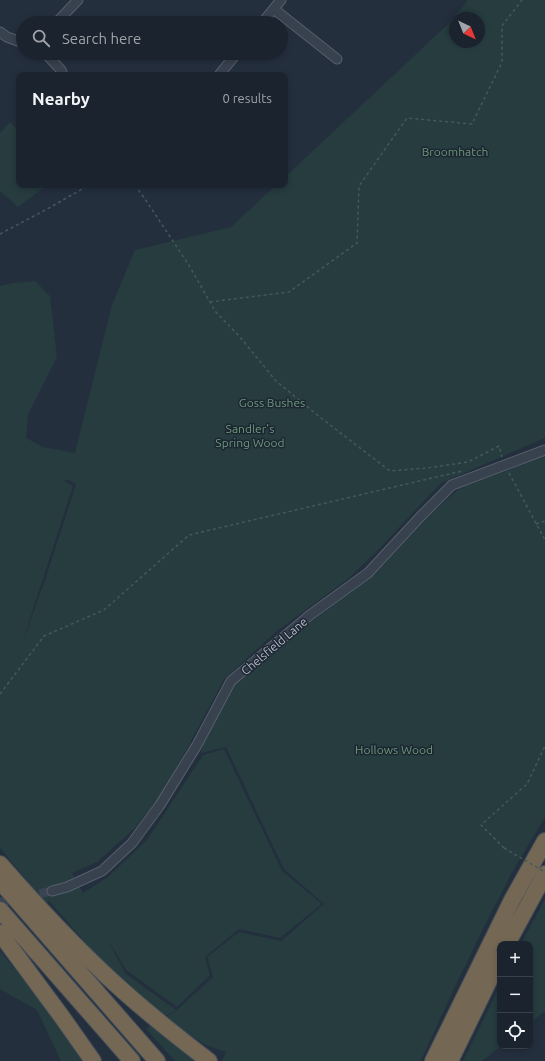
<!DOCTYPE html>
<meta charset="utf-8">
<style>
:root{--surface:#1b232e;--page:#282f3a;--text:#f1f3f6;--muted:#a0a4aa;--line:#39404a}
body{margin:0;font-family:Ubuntu,sans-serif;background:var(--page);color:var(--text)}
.controls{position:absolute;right:12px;bottom:12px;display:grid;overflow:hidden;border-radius:8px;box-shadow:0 2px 6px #0003}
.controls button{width:36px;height:36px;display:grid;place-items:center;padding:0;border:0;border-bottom:1px solid var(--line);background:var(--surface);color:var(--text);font:20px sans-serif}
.compass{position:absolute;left:449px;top:12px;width:36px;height:36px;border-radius:50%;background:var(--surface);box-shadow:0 2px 6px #0003;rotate:137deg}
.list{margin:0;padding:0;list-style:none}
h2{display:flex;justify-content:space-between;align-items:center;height:52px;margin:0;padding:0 16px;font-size:17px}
h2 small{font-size:13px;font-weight:400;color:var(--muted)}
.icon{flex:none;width:22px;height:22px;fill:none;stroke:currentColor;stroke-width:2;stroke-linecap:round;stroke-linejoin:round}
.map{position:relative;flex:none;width:545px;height:1061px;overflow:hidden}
.search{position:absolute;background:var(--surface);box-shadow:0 2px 6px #0003;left:16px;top:16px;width:272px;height:44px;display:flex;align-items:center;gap:10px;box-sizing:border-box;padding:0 14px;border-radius:22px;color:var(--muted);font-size:15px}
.panel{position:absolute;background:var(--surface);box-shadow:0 2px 6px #0003;left:16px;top:72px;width:272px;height:116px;border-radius:8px}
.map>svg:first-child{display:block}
.green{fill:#263c3f;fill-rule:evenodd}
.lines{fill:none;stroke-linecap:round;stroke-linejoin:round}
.street-tunnel{stroke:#3a4453;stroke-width:9;stroke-dasharray:9 4.5;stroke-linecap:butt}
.street-casing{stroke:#565f6c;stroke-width:11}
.highway-casing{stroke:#434c59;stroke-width:18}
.path{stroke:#44595c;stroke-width:1.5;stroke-dasharray:3 3;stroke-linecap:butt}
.street{stroke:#38414e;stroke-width:9}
.highway{stroke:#746855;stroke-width:16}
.path-bridge{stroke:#44595c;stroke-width:1.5;stroke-dasharray:3 3;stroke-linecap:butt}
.labels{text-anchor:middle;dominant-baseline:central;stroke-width:3;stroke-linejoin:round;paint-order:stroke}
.park-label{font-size:12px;fill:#6b9a76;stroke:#1d2633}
.street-label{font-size:12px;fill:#b4bcc9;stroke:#1d2633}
</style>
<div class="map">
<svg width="545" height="1061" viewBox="0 0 545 1061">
<rect width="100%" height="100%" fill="#242f3e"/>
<path class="green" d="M468 0H545V438L441 483 379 549 349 578 277 631 224 679 164 792 134 829 97 862 72 873 83 893 108 877 147 840 203 755 224 749 282 871 322 904 280 938 239 929 205 957 210 975 177 1007 126 970 107 938 125 973 176 1010 164 1017 107 967 49 901 45 902 0 848V286L13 283 35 281 50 296 57 357 28 414 26 438 43 447 75 453 112 305 135 250 231 227 276 185H285V177L446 26ZM455 18H479V42H455ZM69 480 76 484 47 574 21 647 73 486 63 481Z
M10 122 19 131V185H47L18 207 0 191V133Z
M545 456V817L515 867 485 925 451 995 424 1054 420 1061H222L226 1052 206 1045 182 1030 164 1018 177 1010 213 977 207 957 239 932 281 941 324 904 284 869 226 747 201 753 204 741 234 684 270 653 375 574 433 512 460 488Z
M545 899V1011L530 1023V944H521Z
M0 951 32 990 57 1024 82 1061H61L37 1010 0 989Z
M500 986V1046H501L482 1061H463Z
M151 1025 197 1061H175L146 1029Z"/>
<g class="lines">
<path class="street-tunnel" d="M0 902 52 891"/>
<g class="street-casing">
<path id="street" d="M274 9 337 59
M56 23 78 0
M262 23 281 0
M0 32 7 37 23 43
M45 53 61 70 63 75
M219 75 237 53
M52 891 67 887 102 871 132 843 160 805 197 745 231 681 310 615 368 573 421 516 452 485 545 450"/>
</g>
<g class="highway-casing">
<path id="highway" d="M0 864C35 904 71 943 110 979 141 1008 175 1035 209 1061
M0 881 157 1061
M0 910 132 1061
M0 933 62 1017 93 1061
M507 944 545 874
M433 1061 512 900 545 841
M450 1061 500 958"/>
</g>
<path class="path" d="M135 185 145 199 190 267 215 311 240 337 276 381 321 418 390 471 427 468 468 462 499 446 502 457
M0 234 49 208 89 185
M210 302 289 292 357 243 359 186 407 118 472 124 502 62V26L522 0
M509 473 545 540
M536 524 545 521
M0 694 44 636 104 610 189 535 462 471
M504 848 481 825 527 784 545 746"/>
<use href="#street" class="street"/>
<use href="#highway" class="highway"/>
<path class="path-bridge" d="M504 848 545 872"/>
</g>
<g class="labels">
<g class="park-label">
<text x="455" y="151">Broomhatch</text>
<text x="272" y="402">Goss Bushes</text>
<text x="250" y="428">Sandler's<tspan x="250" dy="14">Spring Wood</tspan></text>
<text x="394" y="749">Hollows Wood</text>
</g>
<g class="street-label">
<text transform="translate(274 646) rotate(-40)">Chelsfield Lane</text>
</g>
</g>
</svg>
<div class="controls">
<button>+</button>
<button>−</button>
<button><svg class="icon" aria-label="locate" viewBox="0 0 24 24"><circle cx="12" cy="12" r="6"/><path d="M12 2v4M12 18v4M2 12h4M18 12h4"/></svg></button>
</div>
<svg class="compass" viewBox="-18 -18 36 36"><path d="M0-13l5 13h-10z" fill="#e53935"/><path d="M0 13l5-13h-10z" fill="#a0a4aa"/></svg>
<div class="search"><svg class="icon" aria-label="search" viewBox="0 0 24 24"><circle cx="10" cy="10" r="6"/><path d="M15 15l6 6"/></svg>Search here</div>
<section class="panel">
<h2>Nearby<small>0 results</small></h2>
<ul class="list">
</ul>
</section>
</div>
